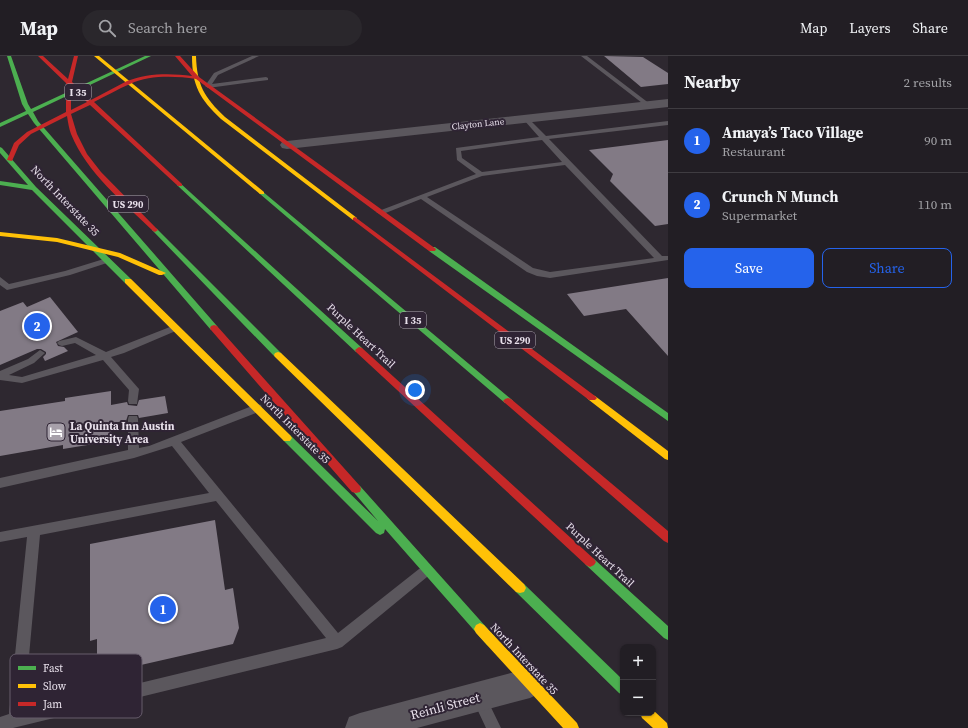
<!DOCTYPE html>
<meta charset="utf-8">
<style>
:root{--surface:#221e24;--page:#2a272c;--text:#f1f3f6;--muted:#a2a2a6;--line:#3f3c41;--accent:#2563eb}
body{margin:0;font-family:"Source Serif 4",serif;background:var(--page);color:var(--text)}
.controls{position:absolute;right:12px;bottom:12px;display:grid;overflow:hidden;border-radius:8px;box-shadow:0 1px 3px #0004}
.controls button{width:36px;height:36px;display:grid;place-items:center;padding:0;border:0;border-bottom:1px solid var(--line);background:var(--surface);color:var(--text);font:20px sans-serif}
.you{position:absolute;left:415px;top:334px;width:14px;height:14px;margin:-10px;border:3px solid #fff;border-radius:50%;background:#1a73e8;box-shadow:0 0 0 6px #1a73e833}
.badge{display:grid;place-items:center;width:26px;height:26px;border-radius:50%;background:var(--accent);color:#fff;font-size:13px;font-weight:700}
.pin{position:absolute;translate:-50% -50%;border:2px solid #fff;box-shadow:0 1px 4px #0006}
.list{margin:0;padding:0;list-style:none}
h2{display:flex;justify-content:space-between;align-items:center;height:52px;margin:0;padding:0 16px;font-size:17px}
h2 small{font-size:13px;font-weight:400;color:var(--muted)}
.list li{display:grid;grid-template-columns:26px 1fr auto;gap:12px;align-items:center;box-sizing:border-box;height:64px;padding:0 16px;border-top:1px solid var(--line)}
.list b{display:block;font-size:15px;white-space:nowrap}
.list p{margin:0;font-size:13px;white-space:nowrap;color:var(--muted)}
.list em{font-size:13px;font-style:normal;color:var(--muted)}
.actions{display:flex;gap:8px;padding:12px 16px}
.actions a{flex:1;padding:9px 0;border:1px solid var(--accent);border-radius:8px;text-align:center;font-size:14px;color:var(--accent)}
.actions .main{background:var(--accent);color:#fff}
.icon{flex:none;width:22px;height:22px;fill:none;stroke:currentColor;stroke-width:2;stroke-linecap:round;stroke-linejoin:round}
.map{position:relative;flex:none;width:668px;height:672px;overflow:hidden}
header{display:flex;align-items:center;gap:24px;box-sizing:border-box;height:56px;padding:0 20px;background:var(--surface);border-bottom:1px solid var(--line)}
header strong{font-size:19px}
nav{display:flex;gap:22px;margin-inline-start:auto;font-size:14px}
.search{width:280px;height:36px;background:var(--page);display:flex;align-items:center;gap:10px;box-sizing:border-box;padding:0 14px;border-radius:22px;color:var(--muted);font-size:15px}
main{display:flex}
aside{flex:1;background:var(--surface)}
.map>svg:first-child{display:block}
.building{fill:#827a85}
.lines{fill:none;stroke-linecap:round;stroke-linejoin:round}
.lane{fill:#5b575d;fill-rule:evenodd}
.street{fill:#5b575d;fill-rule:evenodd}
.fast{fill:#4caf50;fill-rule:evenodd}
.slow{fill:#ffc107;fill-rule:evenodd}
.jam{fill:#c62828;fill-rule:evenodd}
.labels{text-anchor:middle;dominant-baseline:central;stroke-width:4;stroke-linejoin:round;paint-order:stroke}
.far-street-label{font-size:9px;fill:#e8e0eb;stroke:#2f2434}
.shield{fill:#2f2434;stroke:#b0a8b4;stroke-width:1}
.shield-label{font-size:10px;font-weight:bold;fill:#e8e0eb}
.street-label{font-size:11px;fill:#e8e0eb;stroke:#2f2434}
.poi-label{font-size:11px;font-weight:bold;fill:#e8e0eb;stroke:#2f2434;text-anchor:start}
.near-street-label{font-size:13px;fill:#e8e0eb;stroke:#2f2434}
.key{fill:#2f2434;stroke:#665c6b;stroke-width:1}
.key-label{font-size:11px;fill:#e8e0eb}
</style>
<header>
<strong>Map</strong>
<div class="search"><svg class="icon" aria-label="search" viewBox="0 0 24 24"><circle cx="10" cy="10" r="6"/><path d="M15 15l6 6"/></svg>Search here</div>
<nav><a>Map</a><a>Layers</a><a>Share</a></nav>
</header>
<main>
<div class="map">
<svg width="668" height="672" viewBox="0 0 668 672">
<rect width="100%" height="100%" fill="#2e2830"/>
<path class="building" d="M604 0 643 1 668 17V28L641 31Z
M668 84V168L655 170 610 125 613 118 589 94Z
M668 222V300L626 253 584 260 567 238Z
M50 241 78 276 56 286 58 290 64 291 68 295 45 305 43 301 46 298V296L41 293H37L0 309V255L23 246 27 251Z
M111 335V349L127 346 128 349 137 350 139 344 165 340 168 357 139 362 138 359H128L126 365 111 367 112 385 63 393V389L0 400V355L65 345V342Z
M215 464 225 534 233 532 239 572 233 588 97 619V583L90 585V488Z"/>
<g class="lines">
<path class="lane" d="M252 0H259L218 19 212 28 266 21 268 22V24L208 32 205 30 214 17Z
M581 0H587L650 48V50H646Z
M524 62H528L546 80 668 65V69L549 83 662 200H668V204L550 222 537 220 527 216 421 143 383 158H380L376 156 476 118 457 104 456 92 539 81 524 64ZM542 84 562 106 482 116 462 102 461 95ZM565 109 654 202 550 216 533 212 427 141 482 120Z
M107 202H110V206L70 219 7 234 0 229V221L9 228 65 215Z
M175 269 180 272 178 274 124 297 111 301 139 333 137 348H129L128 345 129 334 103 304 22 327 0 324V315L28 303 40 294 45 297 34 307 9 319 22 321 96 299 75 287 62 290 59 289 57 287 59 285 76 281 106 296Z
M257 348 261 349 262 352 261 355 181 386 338 577 419 513 423 511 427 513 429 517 427 521 342 591 337 593 13 672H0V661L9 658 27 481 0 486V476L209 437 172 390 134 402 0 432V422L128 394V363L129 360H137L138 363 139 392 149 390ZM216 445 326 582 24 655 40 479Z
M479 635 484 637 501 672H486L472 642 474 637Z"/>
<path class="street" d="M668 43V51L287 93 282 92 280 89 282 86 287 85Z
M530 612 540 617 545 627 540 637 530 642 417 672H345L349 661 360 657Z"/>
<path class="fast" d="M7 0H11L28 48 31 53 145 0H151L33 56 38 65 217 270 218 272 217 274H211L34 67 28 58 0 71V67L26 55 22 48Z
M0 91 2 92 36 131 131 223V227H125L32 134 0 129V125L28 129 0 97Z
M180 127 362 292 363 294 362 296H356L178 130 177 129Z
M262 135 511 343 513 345 511 347H505L260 138 259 137Z
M155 172 157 173 281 297 282 299 281 301H275L153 175 152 174Z
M429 191H435L668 357V365L429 195Z
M287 378 290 379 378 465 351 433 352 430 356 429 360 430 495 581 497 585 495 589 491 591 487 589 385 473 384 477 380 479 376 477 284 385 282 382 284 379Z
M590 501 594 503 668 570V584L664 582 586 509 584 506 586 503Z
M520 527 524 528 623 624V639L619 637 516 536 514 532 516 528Z"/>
<path class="slow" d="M94 0H99L264 136V138H260Z
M192 0H196C197 29 204 41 225 61L357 162V164H353L221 63C200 43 192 30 192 0Z
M0 176 57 182 120 197 166 217 162 219H159L118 201 57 186 0 180Z
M125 223H131L290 379 292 382 290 385H284L125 227Z
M278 296 281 297 524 528 526 532 524 536 520 537 516 536 275 301 274 299 275 297Z
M592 339 595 340 668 395V404L665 403 589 344 587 342Z
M480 567 484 569 577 667 579 672H563L476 577 474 573 476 569Z
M653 654 667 667 668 672H653L642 662 640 657H653Z"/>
<path class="jam" d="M38 0H43L68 23 74 0H78L72 26 91 44C103 38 115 31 127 25 147 17 171 17 192 20L175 0H180L199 21 436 193 435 195H429L196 23C174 20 150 19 130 28 118 33 106 40 94 46L182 128V130H178L90 49 71 58 77 78 87 98 101 116 158 174 155 176 153 175C123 146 87 117 71 78 69 73 68 66 67 60L31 78 19 89 12 105 7 104 14 87 27 76 66 56V27ZM71 31 87 46 71 54Z
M355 161 595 340 597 342 595 344H589L353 164V162Z
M214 269 217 270 360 430 361 433 360 436 356 437 352 436 211 274 210 272 211 270Z
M359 291 362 292 594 503 596 506 594 509 590 511 586 509 356 296 355 294Z
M508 342 511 343 668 475V487L664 485 505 347 503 345 505 343Z"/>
</g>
<defs>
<g id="hotel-square" transform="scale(1)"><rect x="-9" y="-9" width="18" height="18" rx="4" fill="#a7a0aa" stroke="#2f2434"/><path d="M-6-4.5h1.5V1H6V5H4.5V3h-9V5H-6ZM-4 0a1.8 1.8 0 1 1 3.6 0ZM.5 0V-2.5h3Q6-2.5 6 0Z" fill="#fff"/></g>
</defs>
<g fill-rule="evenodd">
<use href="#hotel-square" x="56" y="376"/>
</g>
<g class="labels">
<g class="far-street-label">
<text transform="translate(478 68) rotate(-6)">Clayton Lane</text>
</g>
<g class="shield">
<rect x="65" y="28" width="26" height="16" rx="3"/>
<rect x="108" y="140" width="40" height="16" rx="3"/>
<rect x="400" y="256" width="26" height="16" rx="3"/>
<rect x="495" y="276" width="40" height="16" rx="3"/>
</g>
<g class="shield-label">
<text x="78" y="36">I 35</text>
<text x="128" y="148">US 290</text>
<text x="413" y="264">I 35</text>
<text x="515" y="284">US 290</text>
</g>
<g class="street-label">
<text transform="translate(65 145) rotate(46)">North Interstate 35</text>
<text transform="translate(361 280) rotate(43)">Purple Heart Trail</text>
<text transform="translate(295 373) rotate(45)">North Interstate 35</text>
<text transform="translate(600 499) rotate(43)">Purple Heart Trail</text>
<text transform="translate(524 603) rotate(47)">North Interstate 35</text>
</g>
<g class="poi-label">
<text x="70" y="370">La Quinta Inn Austin<tspan x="70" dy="13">University Area</tspan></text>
</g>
<g class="near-street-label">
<text transform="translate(445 650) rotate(-15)">Reinli Street</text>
</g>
</g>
<rect x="10" y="598" width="132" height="64" rx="6" class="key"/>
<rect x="18" y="610" width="18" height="4" fill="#4caf50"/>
<rect x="18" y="628" width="18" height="4" fill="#ffc107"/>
<rect x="18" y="646" width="18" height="4" fill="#c62828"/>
<g class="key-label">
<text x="43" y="616">Fast</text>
<text x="43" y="634">Slow</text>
<text x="43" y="652">Jam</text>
</g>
</svg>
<div class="controls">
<button>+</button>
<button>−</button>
</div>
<div class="you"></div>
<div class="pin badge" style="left:163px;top:553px">1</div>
<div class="pin badge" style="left:37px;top:270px">2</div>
</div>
<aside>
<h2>Nearby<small>2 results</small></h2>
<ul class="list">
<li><span class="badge">1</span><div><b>Amaya’s Taco Village</b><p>Restaurant</p></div><em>90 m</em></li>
<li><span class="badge">2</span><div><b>Crunch N Munch</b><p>Supermarket</p></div><em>110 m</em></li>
</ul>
<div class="actions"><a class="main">Save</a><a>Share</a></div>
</aside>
</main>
